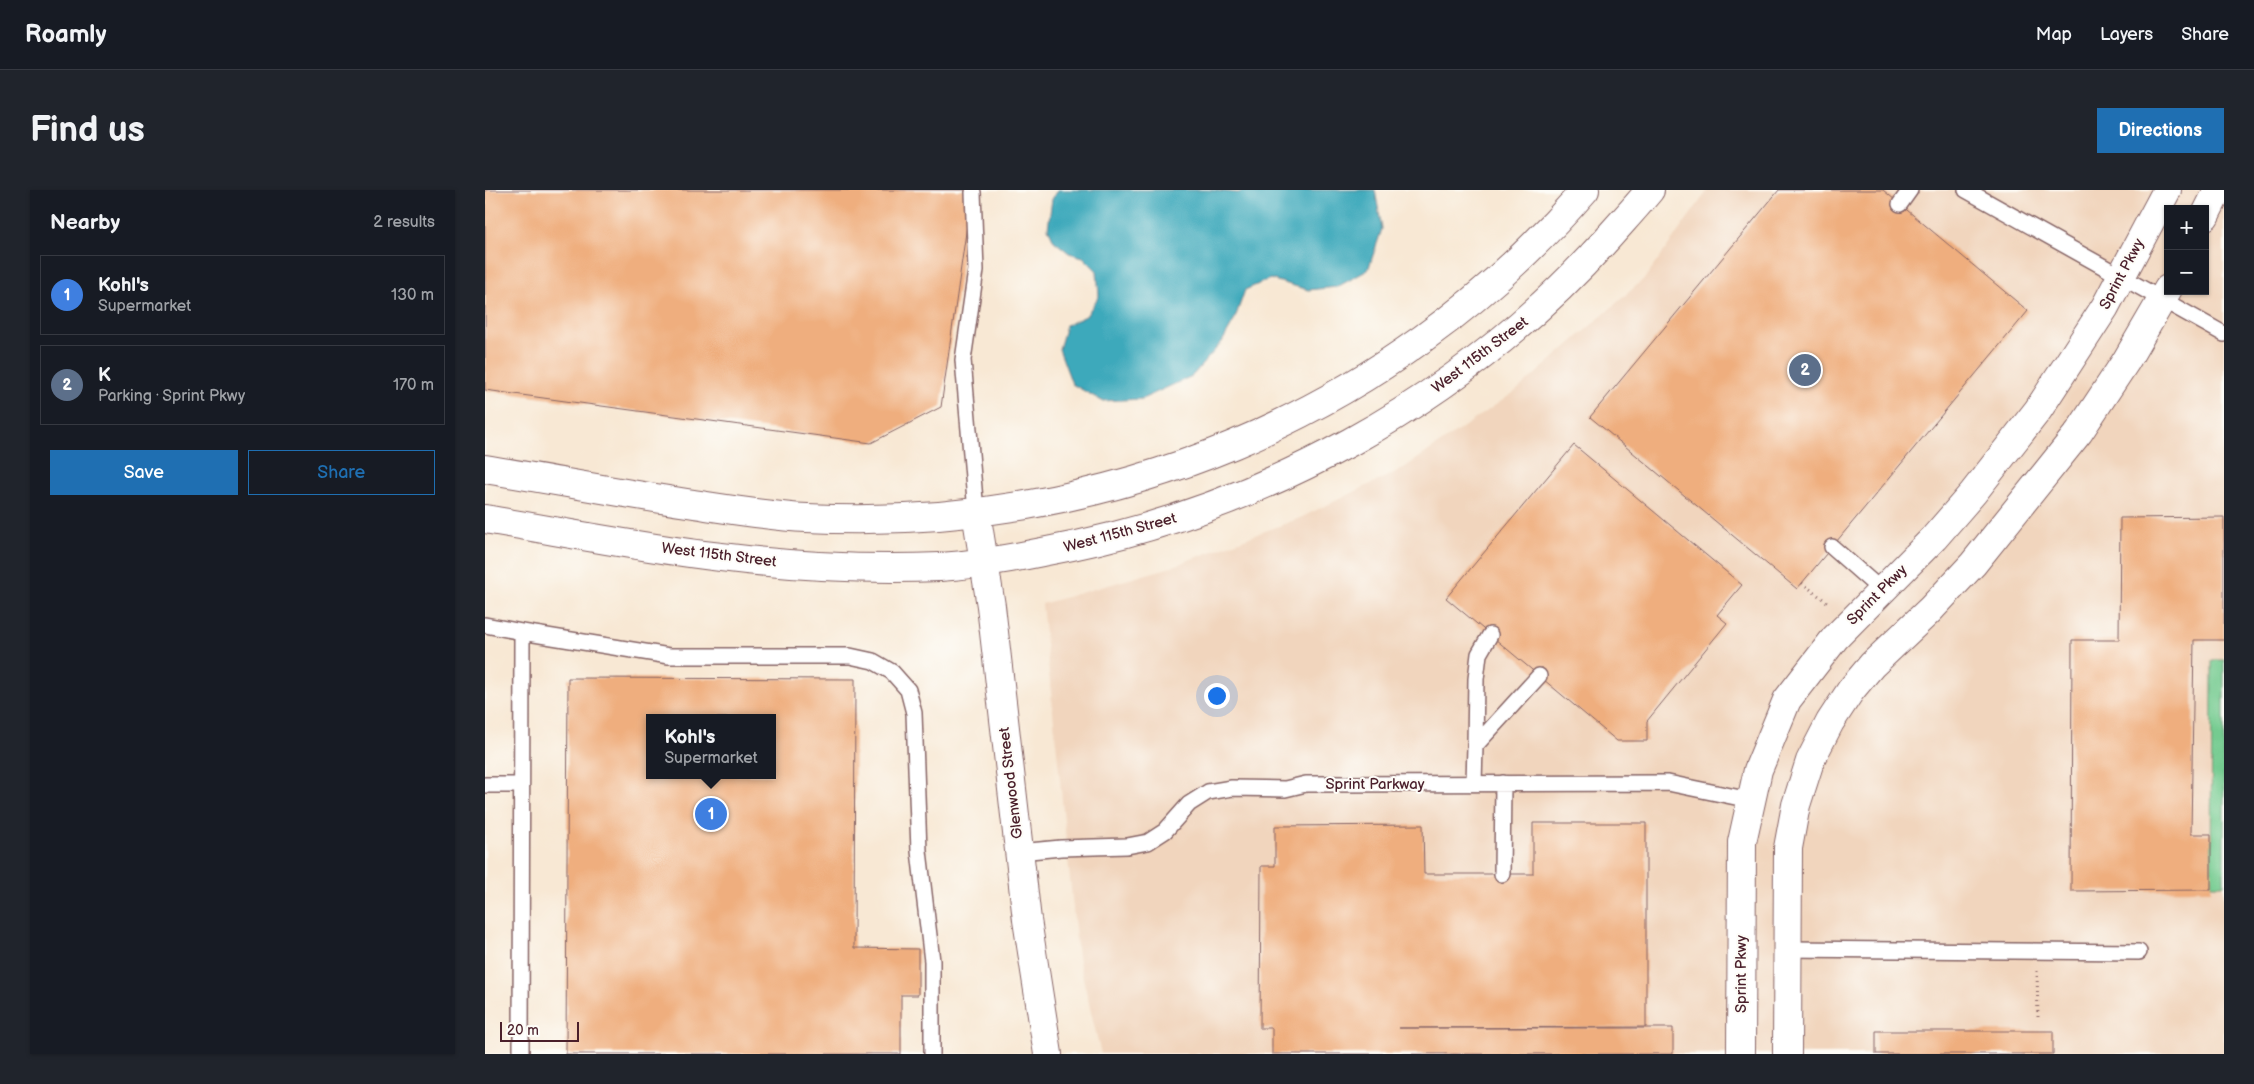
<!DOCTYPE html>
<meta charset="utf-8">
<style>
:root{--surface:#171b24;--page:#20242c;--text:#f1f3f6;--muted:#9ea1a6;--line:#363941;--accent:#1f6fb2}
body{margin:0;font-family:"Balsamiq Sans",sans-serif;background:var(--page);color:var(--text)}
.controls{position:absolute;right:15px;top:15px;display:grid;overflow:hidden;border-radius:0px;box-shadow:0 1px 4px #0004}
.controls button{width:45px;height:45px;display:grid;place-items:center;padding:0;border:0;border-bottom:1px solid var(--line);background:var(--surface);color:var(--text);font:25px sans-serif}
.scale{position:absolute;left:15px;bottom:12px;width:79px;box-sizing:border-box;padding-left:5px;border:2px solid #4a1f2b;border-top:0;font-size:14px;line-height:18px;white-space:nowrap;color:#4a1f2b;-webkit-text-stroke:4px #fdfcf7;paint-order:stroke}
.you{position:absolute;left:731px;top:505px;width:18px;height:18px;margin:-12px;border:4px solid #fff;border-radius:50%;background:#1a73e8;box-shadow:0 0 0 8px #1a73e833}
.badge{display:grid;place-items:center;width:32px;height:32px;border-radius:50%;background:var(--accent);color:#fff;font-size:16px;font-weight:700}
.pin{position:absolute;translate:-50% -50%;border:2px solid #fff;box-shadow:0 1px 5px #0006}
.popup{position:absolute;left:161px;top:524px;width:130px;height:65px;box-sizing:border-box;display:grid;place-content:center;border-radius:0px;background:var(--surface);filter:drop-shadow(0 1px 4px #0005);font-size:16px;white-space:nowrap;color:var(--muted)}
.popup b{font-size:19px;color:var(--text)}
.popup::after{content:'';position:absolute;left:50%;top:100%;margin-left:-10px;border:10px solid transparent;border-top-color:var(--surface)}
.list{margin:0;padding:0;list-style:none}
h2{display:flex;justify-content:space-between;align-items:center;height:65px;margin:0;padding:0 20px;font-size:21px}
h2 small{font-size:16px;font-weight:400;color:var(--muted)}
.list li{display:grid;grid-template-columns:32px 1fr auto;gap:15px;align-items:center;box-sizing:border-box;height:80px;margin:0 10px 10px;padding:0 10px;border:1px solid var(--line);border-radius:0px}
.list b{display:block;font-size:19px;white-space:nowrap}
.list p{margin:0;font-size:16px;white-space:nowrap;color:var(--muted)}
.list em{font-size:16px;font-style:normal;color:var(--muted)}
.actions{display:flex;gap:10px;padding:15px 20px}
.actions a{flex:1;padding:11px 0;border:1px solid var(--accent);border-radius:0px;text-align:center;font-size:18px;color:var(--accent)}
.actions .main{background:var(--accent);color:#fff}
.map{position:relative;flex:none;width:1739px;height:864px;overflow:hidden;border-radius:0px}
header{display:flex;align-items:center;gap:30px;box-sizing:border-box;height:70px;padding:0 25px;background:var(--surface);border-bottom:1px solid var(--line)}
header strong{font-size:24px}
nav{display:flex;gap:28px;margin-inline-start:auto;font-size:18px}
.intro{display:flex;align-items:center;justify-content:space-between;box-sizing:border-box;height:120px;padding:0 30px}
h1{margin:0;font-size:35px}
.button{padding:12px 22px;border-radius:0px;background:var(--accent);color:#fff;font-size:18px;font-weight:700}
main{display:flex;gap:30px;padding:0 30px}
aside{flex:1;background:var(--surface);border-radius:0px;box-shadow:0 1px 4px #0004}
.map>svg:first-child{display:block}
.built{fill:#f1d5bd;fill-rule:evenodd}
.green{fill:#74cb90;stroke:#5f755e}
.water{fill:#3ca9bb;stroke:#436473}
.building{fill:#efae7e;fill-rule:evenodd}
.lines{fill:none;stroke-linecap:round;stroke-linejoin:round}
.service-casing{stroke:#876566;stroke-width:18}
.minor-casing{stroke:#876566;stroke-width:30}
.tertiary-casing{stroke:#876566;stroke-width:30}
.path{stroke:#876566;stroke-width:3;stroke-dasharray:1 4;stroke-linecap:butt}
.service{stroke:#fff;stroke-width:15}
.minor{stroke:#fff;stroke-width:28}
.tertiary{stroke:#fff;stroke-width:28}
.labels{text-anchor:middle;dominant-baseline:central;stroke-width:4;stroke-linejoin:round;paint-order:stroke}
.street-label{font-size:15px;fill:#4a1f2b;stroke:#fdfcf7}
</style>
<header>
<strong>Roamly</strong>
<nav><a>Map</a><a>Layers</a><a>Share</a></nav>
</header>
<div class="intro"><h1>Find us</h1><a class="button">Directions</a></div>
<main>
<aside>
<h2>Nearby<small>2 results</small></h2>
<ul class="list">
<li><span class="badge" style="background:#3f7fe0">1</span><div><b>Kohl's</b><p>Supermarket</p></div><em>130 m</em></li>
<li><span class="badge" style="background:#5c6f8a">2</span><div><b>K</b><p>Parking · Sprint Pkwy</p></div><em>170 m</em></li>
</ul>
<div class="actions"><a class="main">Save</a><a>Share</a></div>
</aside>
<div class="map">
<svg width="1739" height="864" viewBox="0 0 1739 864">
<rect width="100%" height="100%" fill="#fdfcf7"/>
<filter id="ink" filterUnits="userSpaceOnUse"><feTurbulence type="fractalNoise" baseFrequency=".02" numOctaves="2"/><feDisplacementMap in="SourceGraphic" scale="10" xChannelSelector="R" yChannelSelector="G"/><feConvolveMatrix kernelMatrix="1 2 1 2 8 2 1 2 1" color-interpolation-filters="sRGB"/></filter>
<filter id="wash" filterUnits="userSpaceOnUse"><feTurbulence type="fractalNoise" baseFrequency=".0096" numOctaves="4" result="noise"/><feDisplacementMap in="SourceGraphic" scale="20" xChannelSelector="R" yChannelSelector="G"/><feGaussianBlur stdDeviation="1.12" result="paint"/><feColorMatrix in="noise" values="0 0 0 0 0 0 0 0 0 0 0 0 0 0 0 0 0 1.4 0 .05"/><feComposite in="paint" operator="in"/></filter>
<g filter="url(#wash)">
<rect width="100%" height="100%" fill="#f8e8d4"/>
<path class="built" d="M1223 0H1739V864H616L593 767 557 414 683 378 815 328 919 278 1031 201 1160 88ZM1683 19H1720V101H1683Z"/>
<path class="green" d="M1727 470H1739V695H1726Z"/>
<path class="water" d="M573 0H724L753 3 759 0H890L897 39 883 80 852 97 823 100 785 89 760 100 749 131 737 152 707 186 657 209 617 211 587 194 574 159 581 135 601 126 614 106 612 81 598 67 584 63 569 51 563 38 567 9Z"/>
<g id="blocks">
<path class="building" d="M0 0H487L456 217 386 253 0 200Z
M1294 0H1398L1543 121 1312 399 1105 227Z
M1089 255 1257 395 1232 425 1242 433 1162 531V551H1132L961 408Z
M1739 327V450H1709L1706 644H1726V700L1586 701 1587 450H1634L1635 328Z
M83 488 370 489 369 758 433 759V805H416V864H81ZM165 528H287V585H165Z
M1048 633H1161V837L914 838H1188V864H787V838H775L776 676H790V636L938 635 939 684H1048Z
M1391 841H1568V864H1391Z"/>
</g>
</g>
<g filter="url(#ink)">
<use href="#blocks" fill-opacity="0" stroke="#876566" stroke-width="1"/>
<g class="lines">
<g class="service-casing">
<path id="service" d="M1481 0 1739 144
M488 2 491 80 478 170 491 322
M1415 14 1425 0
M1347 357 1397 401
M0 435 37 442
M990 556 991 489 994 464 1005 445
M989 593 990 556 1054 486
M0 595H36
M534 662 576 658 642 656 663 652 680 641 704 614 723 602 747 598 800 599 821 594 1183 593 1265 610
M1017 684 1018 593
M1301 759 1654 762
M36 864 37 442 184 466H365L388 471 407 482 423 500 429 523 434 661 447 771V864"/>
</g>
<g class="minor-casing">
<path id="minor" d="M1720 26 1733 0
M491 322 506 416 542 730 563 864
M1256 864 1257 652 1273 580 1302 510 1350 448 1449 348 1488 303 1553 220 1620 117 1682 0
M1302 864 1303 658 1311 615 1325 571 1345 532 1366 500 1387 475 1445 420 1488 374 1594 242 1641 171 1683 99"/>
</g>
<g class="tertiary-casing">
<path id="tertiary" d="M0 279C67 290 135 303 202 313 242 319 282 326 322 328 620 343 904 226 1100 0
M0 329C78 342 157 358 236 367 308 376 382 380 455 377 489 375 523 369 557 362 772 323 976 212 1122 49 1136 33 1151 17 1165 0"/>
</g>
<path class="path" d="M1317 393 1342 412
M1552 781 1553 827"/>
<use href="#service" class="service"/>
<use href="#minor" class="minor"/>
<use href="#tertiary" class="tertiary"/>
</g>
</g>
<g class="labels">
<g class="street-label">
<text transform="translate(1637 84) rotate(-62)">Sprint Pkwy</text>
<text transform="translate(995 165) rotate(-37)">West 115th Street</text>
<text transform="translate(635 343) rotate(-15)">West 115th Street</text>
<text transform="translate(234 365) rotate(7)">West 115th Street</text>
<text transform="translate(1392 405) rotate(-45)">Sprint Pkwy</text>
<text transform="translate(526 593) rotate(-97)">Glenwood Street</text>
<text x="890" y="594">Sprint Parkway</text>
<text transform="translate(1256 784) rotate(-90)">Sprint Pkwy</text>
</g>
</g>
</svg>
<div class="controls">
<button>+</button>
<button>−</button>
</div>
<div class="scale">20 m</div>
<div class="you"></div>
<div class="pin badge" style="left:226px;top:624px;background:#3f7fe0">1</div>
<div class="popup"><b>Kohl's</b>Supermarket</div>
<div class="pin badge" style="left:1320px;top:180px;background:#5c6f8a">2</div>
</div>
</main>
